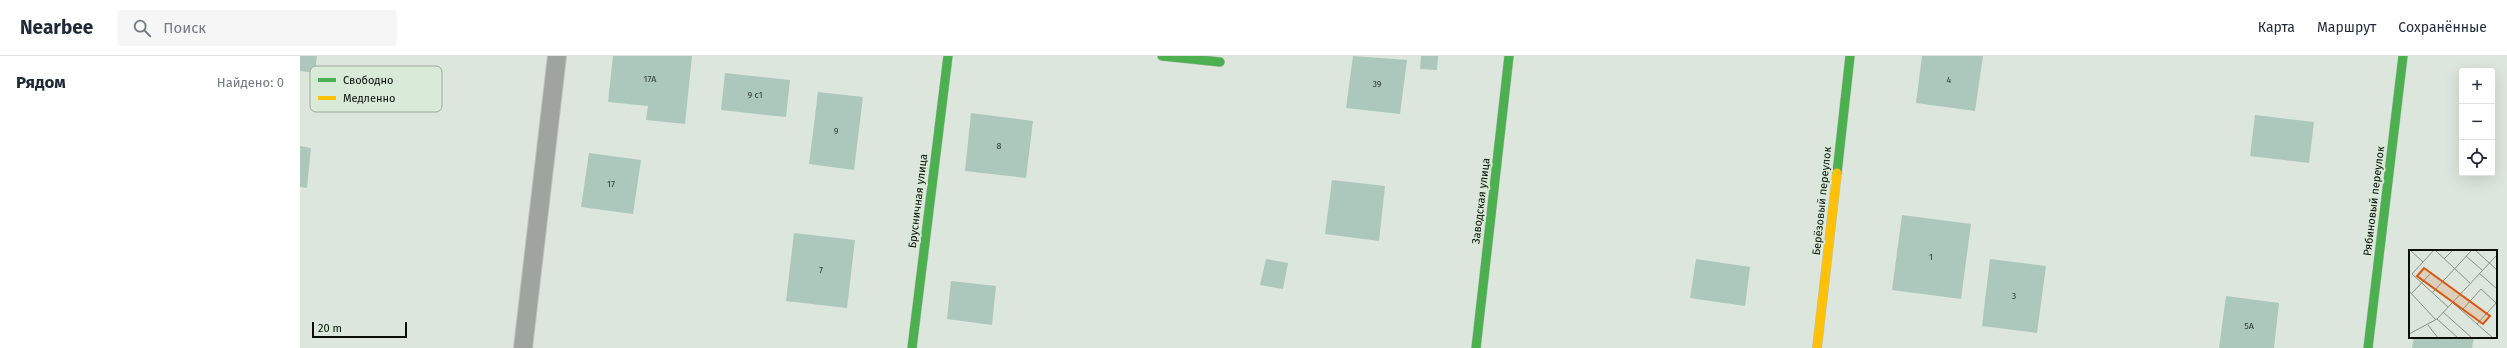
<!DOCTYPE html>
<html lang="ru">
<meta charset="utf-8">
<style>
:root{--surface:#fff;--page:#f6f6f7;--text:#1f2937;--muted:#747a83;--line:#e0e1e3}
body{margin:0;font-family:"Fira Sans",sans-serif;background:var(--page);color:var(--text)}
.controls{position:absolute;right:12px;top:12px;display:grid;overflow:hidden;border-radius:4px;box-shadow:0 4px 16px #0002}
.controls button{width:36px;height:36px;display:grid;place-items:center;padding:0;border:0;border-bottom:1px solid var(--line);background:var(--surface);color:var(--text);font:20px sans-serif}
.scale{position:absolute;left:12px;bottom:10px;width:95px;box-sizing:border-box;padding-left:4px;border:2px solid #090e09;border-top:0;font-size:11px;line-height:14px;white-space:nowrap;color:#090e09;-webkit-text-stroke:3px #d9ead8;paint-order:stroke}
.list{margin:0;padding:0;list-style:none}
h2{display:flex;justify-content:space-between;align-items:center;height:52px;margin:0;padding:0 16px;font-size:17px}
h2 small{font-size:13px;font-weight:400;color:var(--muted)}
.icon{flex:none;width:22px;height:22px;fill:none;stroke:currentColor;stroke-width:2;stroke-linecap:round;stroke-linejoin:round}
.map{position:relative;flex:none;width:2207px;height:292px;overflow:hidden}
header{display:flex;align-items:center;gap:24px;box-sizing:border-box;height:56px;padding:0 20px;background:var(--surface);border-bottom:1px solid var(--line)}
header strong{font-size:19px}
nav{display:flex;gap:22px;margin-inline-start:auto;font-size:14px}
.search{width:280px;height:36px;background:var(--page);display:flex;align-items:center;gap:10px;box-sizing:border-box;padding:0 14px;border-radius:4px;color:var(--muted);font-size:15px}
main{display:flex}
aside{flex:1;background:var(--surface)}
.map>svg:first-child{display:block}
.building{fill:#acc8bc}
.lines{fill:none;stroke-linecap:round;stroke-linejoin:round}
.lane-casing{stroke:#bbc3bb;stroke-width:20}
.fast-casing{stroke:#bbc3bb;stroke-width:10}
.slow-casing{stroke:#bbc3bb;stroke-width:10}
.lane{stroke:#a0a49f;stroke-width:18}
.fast{stroke:#4caf50;stroke-width:9}
.slow{stroke:#ffc107;stroke-width:9}
.labels{text-anchor:middle;dominant-baseline:central;stroke-width:4;stroke-linejoin:round;paint-order:stroke}
.number-label{font-size:9px;fill:#323c36}
.street-label{font-size:11px;fill:#090e09;stroke:#d9ead8}
.inset-road{fill:none;stroke:#889088;stroke-width:1}
.view{fill:#dd550c;fill-opacity:0.15;stroke:#dd550c;stroke-width:2}
.inset-edge{fill:none;stroke:#090e09;stroke-width:2}
.key{fill:#d9ead8;stroke:#9ba89a;stroke-width:1}
.key-label{font-size:11px;fill:#090e09}
</style>
<header>
<strong>Nearbee</strong>
<div class="search"><svg class="icon" aria-label="search" viewBox="0 0 24 24"><circle cx="10" cy="10" r="6"/><path d="M15 15l6 6"/></svg>Поиск</div>
<nav><a>Карта</a><a>Маршрут</a><a>Сохранённые</a></nav>
</header>
<main>
<aside>
<h2>Рядом<small>Найдено: 0</small></h2>
<ul class="list">
</ul>
</aside>
<div class="map">
<svg width="2207" height="292" viewBox="0 0 2207 292">
<rect width="100%" height="100%" fill="#dce6dc"/>
<path class="building" d="M0 0H17L15 17 0 15Z
M313 0H392L385 68 346 64 348 50 308 46Z
M1053 0 1107 4 1100 58 1046 52Z
M1121 0H1138L1137 14 1120 13Z
M1622 0H1683L1675 55 1616 47Z
M425 17 490 24 486 61 421 54Z
M518 36 563 41 554 114 509 108Z
M671 57 733 65 726 122 665 115Z
M1955 59 2014 66 2009 107 1950 100Z
M0 90 11 92 7 132 0 131Z
M289 97 341 104 333 158 281 151Z
M1032 124 1085 130 1079 185 1025 178Z
M1602 159 1671 168 1661 243 1592 234Z
M494 177 555 184 547 252 486 245Z
M966 203 988 207 983 233 960 229Z
M1396 203 1450 211 1445 250 1390 242Z
M1690 203 1746 210 1737 277 1682 270Z
M651 225 696 230 692 269 647 263Z
M1926 240 1979 247 1974 292H1919Z
M2114 281H2174L2172 292H2112Z"/>
<g class="lines">
<g class="lane-casing">
<path id="lane" d="M223 292 257 0"/>
</g>
<g class="fast-casing">
<path id="fast" d="M862 0 920 6
M1537 117 1550 0
M612 292 648 0
M1176 292 1209 0
M2068 292 2103 0"/>
</g>
<g class="slow-casing">
<path id="slow" d="M1517 292 1537 117"/>
</g>
<use href="#lane" class="lane"/>
<use href="#fast" class="fast"/>
<use href="#slow" class="slow"/>
</g>
<g class="labels">
<g class="number-label">
<text x="350" y="23">17А</text>
<text x="1649" y="24">4</text>
<text x="1077" y="28">39</text>
<text x="455" y="39">9 с1</text>
<text x="536" y="75">9</text>
<text x="699" y="90">8</text>
<text x="311" y="128">17</text>
<text x="1631" y="201">1</text>
<text x="521" y="214">7</text>
<text x="1714" y="240">3</text>
<text x="1949" y="270">5А</text>
</g>
<g class="street-label">
<text transform="translate(618 145) rotate(-83)">Брусничная улица</text>
<text transform="translate(1181 145) rotate(-83)">Заводская улица</text>
<text transform="translate(1522 145) rotate(-84)">Берёзовый переулок</text>
<text transform="translate(2074 145) rotate(-83)">Рябиновый переулок</text>
</g>
</g>
<g transform="translate(2109 194)">
<rect width="88" height="88" fill="#dce6dc"/>
<path class="inset-road" d="M1 0 14 12M25 0 3 24 39 57M26 0 61 33M66 0 88 20M57 6 73 20M35 9 44 0M70 23 88 39M0 41 27 70M23 43 63 0M2 44 23 22M43 52 84 88M53 60 72 39 87 53M34 62 63 88M28 69 49 88M68 74 88 52M19 75 29 88M0 84 28 69 88 5"/>
<path class="view" d="M15 18 81 66 74 74 8 26Z"/>
<rect width="88" height="88" class="inset-edge"/>
</g>
<rect x="10" y="10" width="132" height="46" rx="6" class="key"/>
<rect x="18" y="22" width="18" height="4" fill="#4caf50"/>
<rect x="18" y="40" width="18" height="4" fill="#ffc107"/>
<g class="key-label">
<text x="43" y="28">Свободно</text>
<text x="43" y="46">Медленно</text>
</g>
</svg>
<div class="controls">
<button>+</button>
<button>−</button>
<button><svg class="icon" aria-label="locate" viewBox="0 0 24 24"><circle cx="12" cy="12" r="6"/><path d="M12 2v4M12 18v4M2 12h4M18 12h4"/></svg></button>
</div>
<div class="scale">20 m</div>
</div>
</main>
